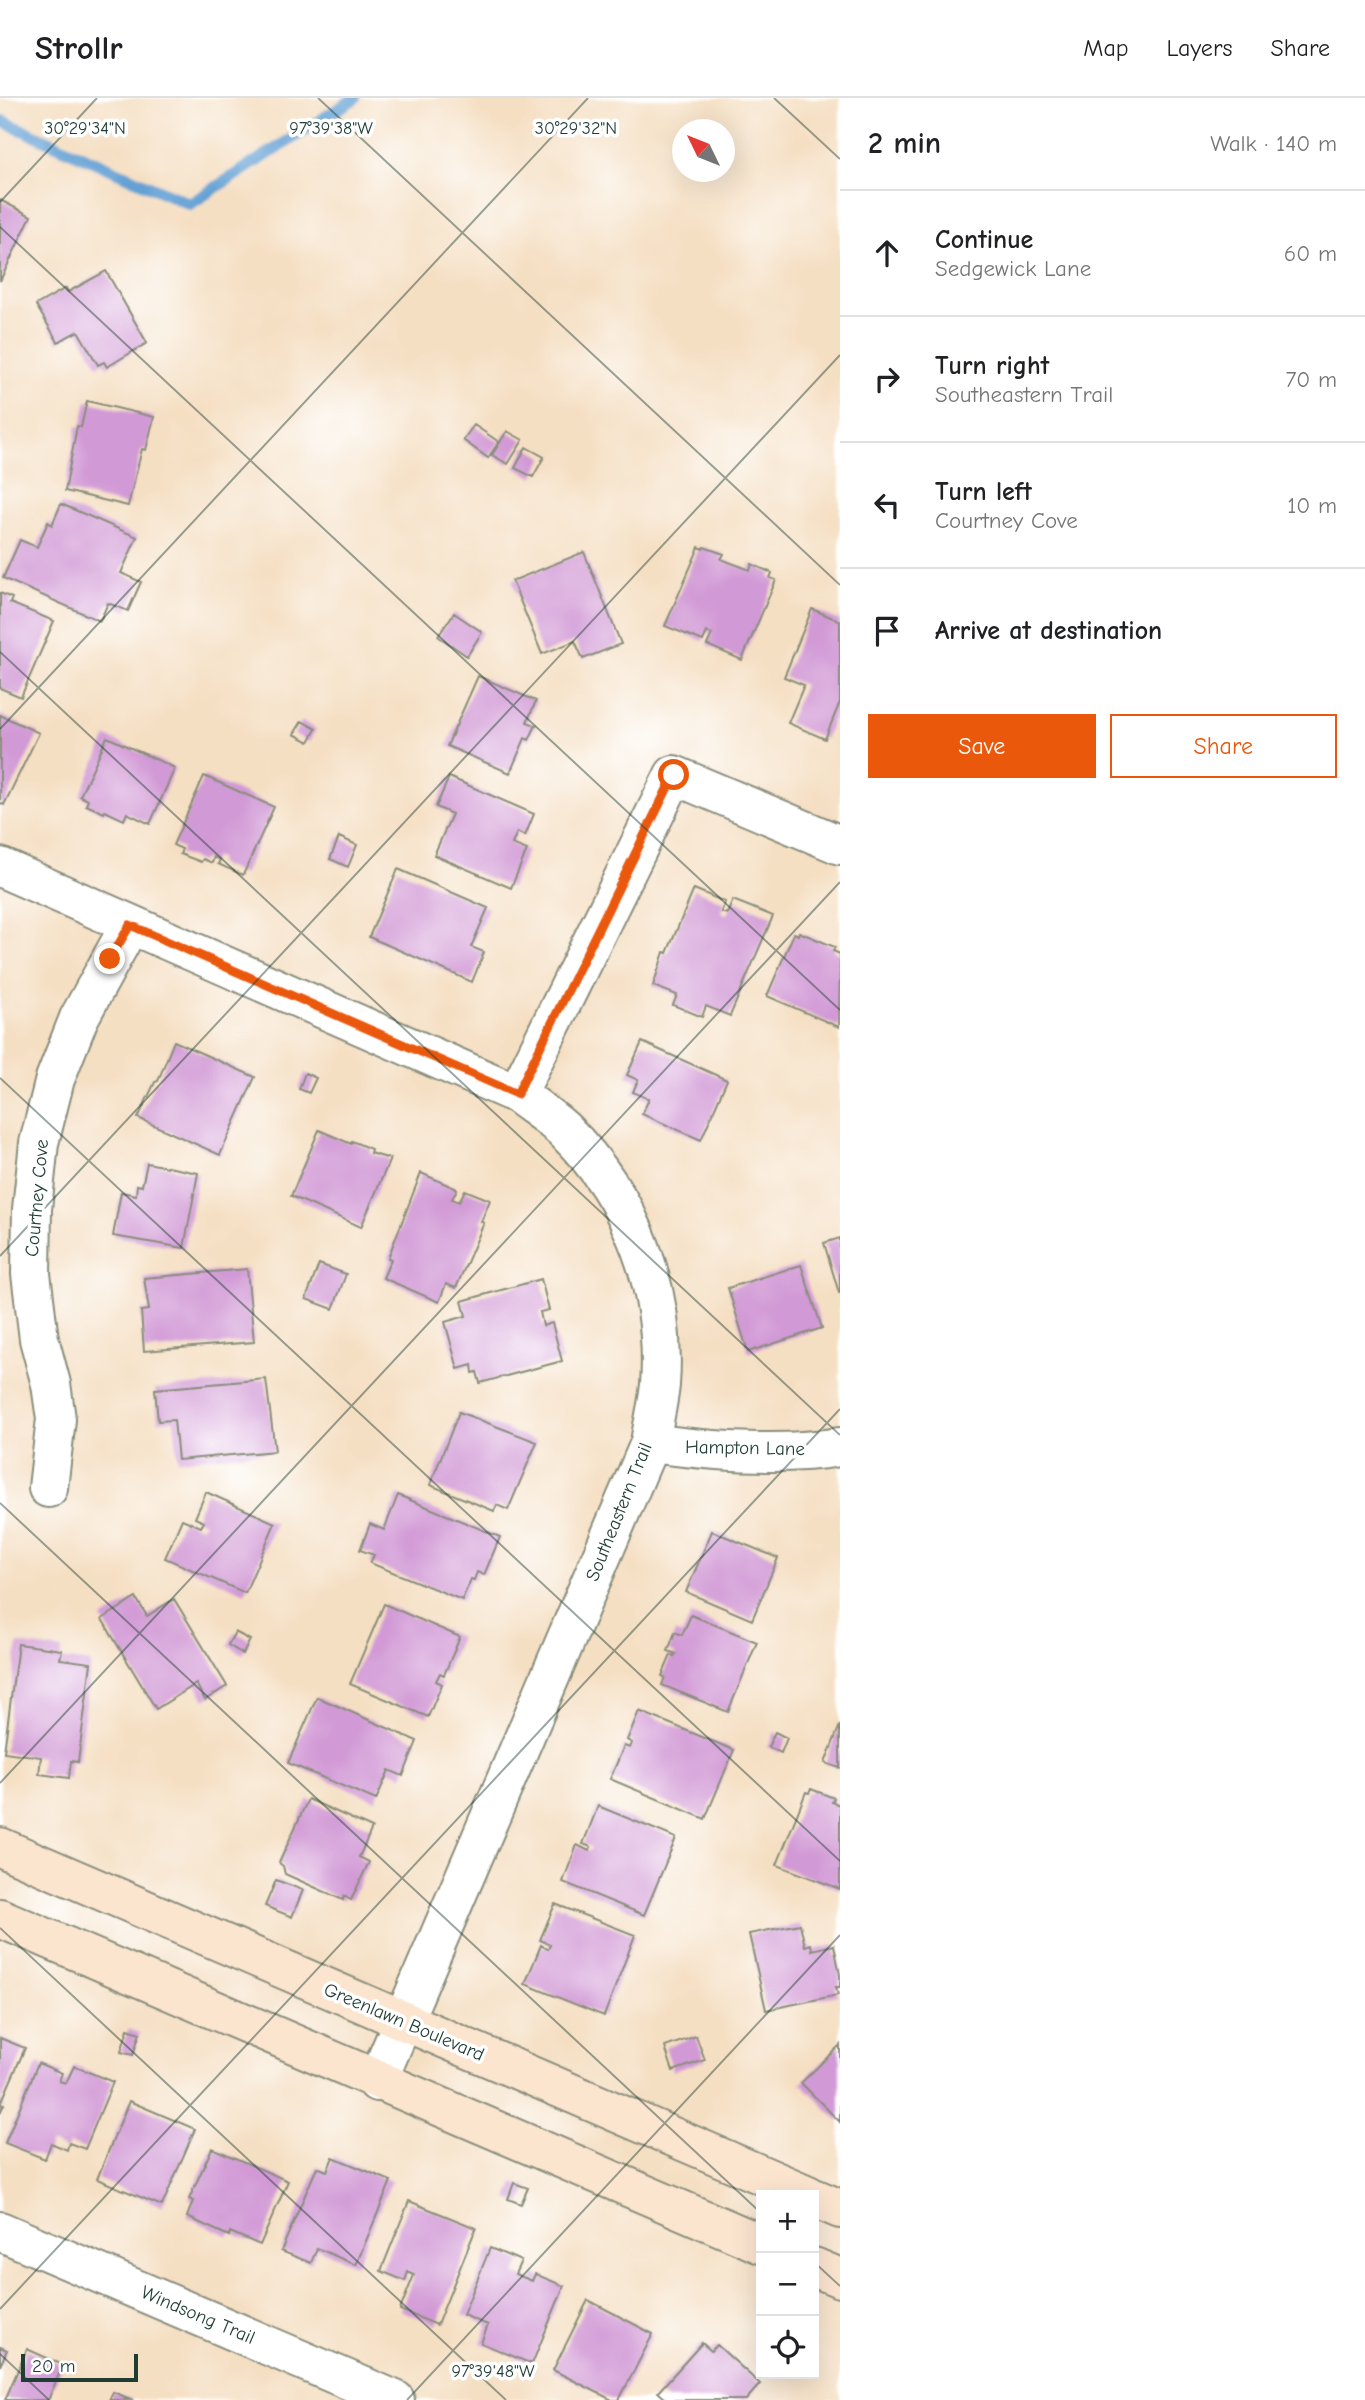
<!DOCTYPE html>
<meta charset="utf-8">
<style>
:root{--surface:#fff;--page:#f6f6f6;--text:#202124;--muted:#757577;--line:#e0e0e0;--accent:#ea580c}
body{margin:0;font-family:"Comic Neue",sans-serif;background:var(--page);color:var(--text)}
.controls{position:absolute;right:21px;bottom:21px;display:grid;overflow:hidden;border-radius:0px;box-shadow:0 7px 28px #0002}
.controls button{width:63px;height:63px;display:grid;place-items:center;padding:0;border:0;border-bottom:2px solid var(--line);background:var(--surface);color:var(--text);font:35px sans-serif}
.compass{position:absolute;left:672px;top:21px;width:63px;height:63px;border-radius:50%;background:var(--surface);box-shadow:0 7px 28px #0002;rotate:313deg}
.scale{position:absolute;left:21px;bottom:18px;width:117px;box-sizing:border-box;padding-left:7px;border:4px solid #1f3d34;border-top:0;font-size:19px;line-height:24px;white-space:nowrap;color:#1f3d34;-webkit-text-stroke:5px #fff;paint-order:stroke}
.stop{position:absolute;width:21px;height:21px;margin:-16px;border:5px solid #ea580c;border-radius:50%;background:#fff}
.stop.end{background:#ea580c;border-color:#fff;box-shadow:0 2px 7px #0008}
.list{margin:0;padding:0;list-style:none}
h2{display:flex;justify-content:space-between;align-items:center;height:91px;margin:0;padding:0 28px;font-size:30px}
h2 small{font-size:23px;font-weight:400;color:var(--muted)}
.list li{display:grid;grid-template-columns:46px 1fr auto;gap:21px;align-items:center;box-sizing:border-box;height:126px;padding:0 28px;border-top:2px solid var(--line)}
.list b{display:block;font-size:26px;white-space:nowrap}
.list p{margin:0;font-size:23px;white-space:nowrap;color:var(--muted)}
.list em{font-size:23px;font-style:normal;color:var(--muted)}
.actions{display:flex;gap:14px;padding:21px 28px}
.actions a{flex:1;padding:16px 0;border:2px solid var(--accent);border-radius:0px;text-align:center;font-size:24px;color:var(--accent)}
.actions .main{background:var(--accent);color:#fff}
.icon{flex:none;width:38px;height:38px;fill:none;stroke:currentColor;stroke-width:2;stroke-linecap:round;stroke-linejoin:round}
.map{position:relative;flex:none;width:840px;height:2302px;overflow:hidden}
header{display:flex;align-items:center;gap:42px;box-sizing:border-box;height:98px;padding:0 35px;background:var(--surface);border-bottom:2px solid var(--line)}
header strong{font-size:33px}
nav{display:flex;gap:38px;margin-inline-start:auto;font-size:24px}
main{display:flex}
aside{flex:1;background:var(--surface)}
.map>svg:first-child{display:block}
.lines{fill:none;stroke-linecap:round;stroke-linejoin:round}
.stream{stroke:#63a0d4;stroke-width:12}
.building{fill:#d199d5}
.street-casing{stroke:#8a8e7c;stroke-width:42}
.secondary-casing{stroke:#8a8e7c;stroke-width:42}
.street{stroke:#fff;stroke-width:38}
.secondary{stroke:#fce5cf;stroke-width:38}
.route{stroke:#ea580c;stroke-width:9}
.ticks{fill:none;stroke:#1f3d34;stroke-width:2;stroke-opacity:0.45}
.labels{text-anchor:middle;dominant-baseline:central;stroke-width:7;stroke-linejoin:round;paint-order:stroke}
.street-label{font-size:19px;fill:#1f3d34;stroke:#fff}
.ticks-label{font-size:18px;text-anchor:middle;fill:#1f3d34;stroke:#fff;stroke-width:7;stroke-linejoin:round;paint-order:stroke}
</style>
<header>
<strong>Strollr</strong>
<nav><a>Map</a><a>Layers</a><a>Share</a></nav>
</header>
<main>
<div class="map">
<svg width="840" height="2302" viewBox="0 0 840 2302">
<rect width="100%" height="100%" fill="#fff"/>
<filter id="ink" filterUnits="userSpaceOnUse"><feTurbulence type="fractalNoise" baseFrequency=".0143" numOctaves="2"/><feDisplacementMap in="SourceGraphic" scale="14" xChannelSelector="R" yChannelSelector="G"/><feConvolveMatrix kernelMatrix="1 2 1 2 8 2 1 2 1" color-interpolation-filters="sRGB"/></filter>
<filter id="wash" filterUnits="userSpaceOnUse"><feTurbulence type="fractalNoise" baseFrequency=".00686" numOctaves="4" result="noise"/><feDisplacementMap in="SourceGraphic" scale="28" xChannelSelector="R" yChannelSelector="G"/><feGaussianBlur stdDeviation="1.57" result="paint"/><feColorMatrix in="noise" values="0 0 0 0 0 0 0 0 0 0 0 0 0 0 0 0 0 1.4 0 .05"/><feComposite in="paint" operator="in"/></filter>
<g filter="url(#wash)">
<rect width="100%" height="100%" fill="#f5dfc3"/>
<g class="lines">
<path class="stream" d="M0 22 190 106 355 0"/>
</g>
<g id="blocks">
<path class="building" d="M0 102 31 118 0 183Z
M106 173 147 245 107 269 104 264 98 267 78 233 58 244 36 207 66 190 68 194Z
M87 303 154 319 146 352 142 351 128 408 65 393 77 328 81 329Z
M474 327 499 344 488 360 463 342Z
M507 333 523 342 508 366 492 357Z
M526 349 544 359 533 379 515 370Z
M61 406 137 439 121 475 141 484 128 513 108 505 100 523 3 480 20 442 37 449 48 424 52 427Z
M699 449 703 451 704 449 724 456 721 461 750 472 752 466 772 475 770 480 776 482 742 562 707 547 712 536 707 534 703 543 665 528Z
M584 454 621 546 583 561 575 543 542 556 512 483Z
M0 495 12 500 10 505 54 523 21 599 0 590Z
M812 511 840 523V604L825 641 788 625 804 587 784 579Z
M454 515 482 534 467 558 438 538Z
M478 578 536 603 527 624 536 627 529 642 525 640 510 675 447 648Z
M0 617 39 635 4 707 0 705Z
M302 623 316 631 309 644 294 636Z
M107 639 175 670 150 726 127 715 124 722 105 713 104 715 86 707 88 702 80 698Z
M204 678 274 709 243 777 218 766 220 762 214 759 212 765 203 761 201 764 180 756 182 751 173 747Z
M449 679 534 716 525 738 517 734 512 746 527 752 511 790 434 757 452 716 436 709Z
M339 739 357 747 348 769 330 761Z
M398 771 488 810 471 849 484 854 472 884 369 839Z
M694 791 725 804 721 814 727 816 733 802 773 818 730 918 706 908 702 919 673 907 677 897 653 888 664 854 667 855Z
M799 834 835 849 833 853 840 856 839 929 767 898 794 835 798 837Z
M174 943 255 979 220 1057 138 1020 155 984 158 983Z
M642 944 727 982 701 1042 642 1016 649 1001 633 994 638 982 627 977Z
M305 975 316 980 309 995 299 991Z
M319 1032 351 1046 352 1043 371 1051 370 1055 390 1061 361 1129 291 1098Z
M147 1065 198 1075 184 1150 113 1138 121 1094 136 1097 137 1087 142 1088Z
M421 1075 457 1091 452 1101 459 1104 465 1092 490 1102 481 1124 484 1125 456 1190 446 1186 439 1204 383 1180 391 1161 388 1160Z
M840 1140V1195H839L824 1145Z
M319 1166 346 1176 333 1211 306 1201Z
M801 1167 822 1230 748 1254 728 1190Z
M247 1171 254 1244 144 1253 141 1213 149 1212 144 1180Z
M541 1181 549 1212 540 1214 543 1228 552 1225 562 1263 480 1285 477 1274 473 1275 472 1267 458 1271 445 1224 466 1218 462 1203Z
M266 1281 275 1353 178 1362 174 1322 158 1323 155 1291Z
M459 1314 537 1344 508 1412 497 1407 494 1413 430 1387Z
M206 1394 275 1425 245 1495 165 1460 182 1421 201 1429 204 1424 195 1420Z
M398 1397 500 1439 484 1477 477 1474 474 1482 471 1481 462 1502 370 1465 374 1457 360 1452 370 1426 384 1432Z
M712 1433 778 1460 752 1522 686 1494Z
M136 1500 147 1518 174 1501 227 1588 205 1602 196 1586 156 1611 102 1521Z
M384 1506 460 1539 444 1577 440 1575 436 1583 442 1586 428 1619 350 1586Z
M691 1517 757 1544 728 1614 662 1587 665 1579 662 1578 671 1557 674 1558 676 1556 668 1553 675 1534 682 1537Z
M235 1534 250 1542 243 1556 228 1547Z
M18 1546 62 1552 60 1561 91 1565 78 1664 71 1663 69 1680 39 1676 41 1659 4 1654Z
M317 1599 417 1643 403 1678 389 1672 376 1702 288 1665Z
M639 1613 734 1652 705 1721 610 1681 624 1648 630 1650 632 1645 627 1642Z
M840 1627V1670L825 1665Z
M775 1634 787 1640 781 1655 768 1649Z
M811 1691 834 1700 832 1704 840 1707V1791L777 1767 806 1694 809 1695Z
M308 1701 372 1730 359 1759 369 1764 351 1802 344 1798 343 1802 285 1776 283 1768 279 1765Z
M598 1708 676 1740 644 1817 563 1784 577 1747 589 1753 591 1749 583 1746Z
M276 1782 303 1792 292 1819 265 1808Z
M555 1806 635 1837 604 1918 525 1886 541 1847 548 1851 550 1846 540 1842Z
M800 1826 805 1848 811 1846 812 1852 834 1847 840 1877V1889H836L838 1897 766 1912 749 1836Z
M128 1931 140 1935 133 1957 121 1954Z
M696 1938 705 1962 673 1973 665 1949Z
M0 1940 25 1950 1 2005 4 2006 0 2015Z
M840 1947V2024L801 1985Z
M38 1965 62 1975 59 1983 66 1985 74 1968 113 1984 85 2051 69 2045 67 2052 51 2045 45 2061 5 2045Z
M129 2003 195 2031 162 2108 97 2081Z
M212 2050 288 2083 260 2147 230 2134 229 2138 187 2119 193 2103 189 2101Z
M333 2059 391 2083 356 2167 317 2150 311 2165 281 2153 317 2069 327 2073Z
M514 2085 528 2090 521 2106 508 2101Z
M409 2103 476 2130 437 2227 400 2212 414 2177 408 2174 405 2183 381 2173Z
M490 2150 521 2163 515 2176 532 2183 535 2176 564 2188 532 2266 481 2245 488 2227 463 2217Z
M588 2202 653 2236 619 2302H612L553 2272Z
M702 2245 711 2253 717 2247 760 2286 746 2302H667L658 2294Z
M0 2249 7 2252 0 2268Z
M27 2251 63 2267 48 2302H5Z
M113 2294 133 2302H109Z"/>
</g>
</g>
<g filter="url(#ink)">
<use href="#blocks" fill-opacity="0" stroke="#8a8e7c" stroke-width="2"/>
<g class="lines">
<g class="street-casing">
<path id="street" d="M0 769 517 996C533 1008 550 1019 564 1032 632 1099 667 1192 660 1287 658 1306 653 1326 650 1345L377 1984
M517 996 674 677 840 747
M650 1345C710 1353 780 1359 840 1349
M48 1390 56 1321 51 1286 39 1241 31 1176 32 1111 39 1045 55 981 79 920 130 827
M0 2133 395 2302"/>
</g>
<g class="secondary-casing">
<path id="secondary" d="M0 1749 808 2097
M0 1820 761 2146
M814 2100 840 2111
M814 2169 840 2180"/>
</g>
<use href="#street" class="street"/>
<use href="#secondary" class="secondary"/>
</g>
</g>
<g class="lines" filter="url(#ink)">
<path class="route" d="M110 861 130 827 517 996 674 677"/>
</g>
<path class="ticks" d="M318 0 840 487M774 0 840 61M0 104 97 0M0 129 840 912M0 554 840 1337M0 631 588 0M0 980 840 1763M0 1158 840 257M0 1405 761 2115M0 1685 840 784M0 1830 506 2302M814 2164 840 2188M0 2211 840 1311M0 2256 49 2302M407 2302 840 1837"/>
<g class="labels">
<g class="street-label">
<text transform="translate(37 1100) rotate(-85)">Courtney Cove</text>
<text transform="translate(745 1350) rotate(1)">Hampton Lane</text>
<text transform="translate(619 1414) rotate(-68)">Southeastern Trail</text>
<text transform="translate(404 1924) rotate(23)">Greenlawn Boulevard</text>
<text transform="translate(198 2217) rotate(23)">Windsong Trail</text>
</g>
</g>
<g class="ticks-label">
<text x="331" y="36">97°39'38"W</text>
<text x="85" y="36">30°29'34"N</text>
<text x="576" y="36">30°29'32"N</text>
<text x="493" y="2279">97°39'48"W</text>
</g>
</svg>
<div class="controls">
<button>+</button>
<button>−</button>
<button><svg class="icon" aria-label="locate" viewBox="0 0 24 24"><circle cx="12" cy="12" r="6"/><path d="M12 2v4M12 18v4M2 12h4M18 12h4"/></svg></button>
</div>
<svg class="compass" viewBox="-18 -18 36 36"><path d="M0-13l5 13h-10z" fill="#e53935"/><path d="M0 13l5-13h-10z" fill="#757577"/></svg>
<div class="scale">20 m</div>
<div class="stop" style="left:674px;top:677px"></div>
<div class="stop end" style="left:110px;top:861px"></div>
</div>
<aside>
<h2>2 min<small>Walk · 140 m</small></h2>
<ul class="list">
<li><svg class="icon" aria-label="ahead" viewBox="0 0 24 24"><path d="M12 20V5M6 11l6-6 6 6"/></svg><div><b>Continue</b><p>Sedgewick Lane</p></div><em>60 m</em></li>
<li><svg class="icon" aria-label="right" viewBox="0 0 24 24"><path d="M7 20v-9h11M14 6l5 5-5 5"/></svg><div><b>Turn right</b><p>Southeastern Trail</p></div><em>70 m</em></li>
<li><svg class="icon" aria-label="left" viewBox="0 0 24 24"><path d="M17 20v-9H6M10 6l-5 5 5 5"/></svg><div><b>Turn left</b><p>Courtney Cove</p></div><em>10 m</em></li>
<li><svg class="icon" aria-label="arrive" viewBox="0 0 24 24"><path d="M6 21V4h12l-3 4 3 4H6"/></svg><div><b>Arrive at destination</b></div></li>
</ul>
<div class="actions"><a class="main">Save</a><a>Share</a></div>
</aside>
</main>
